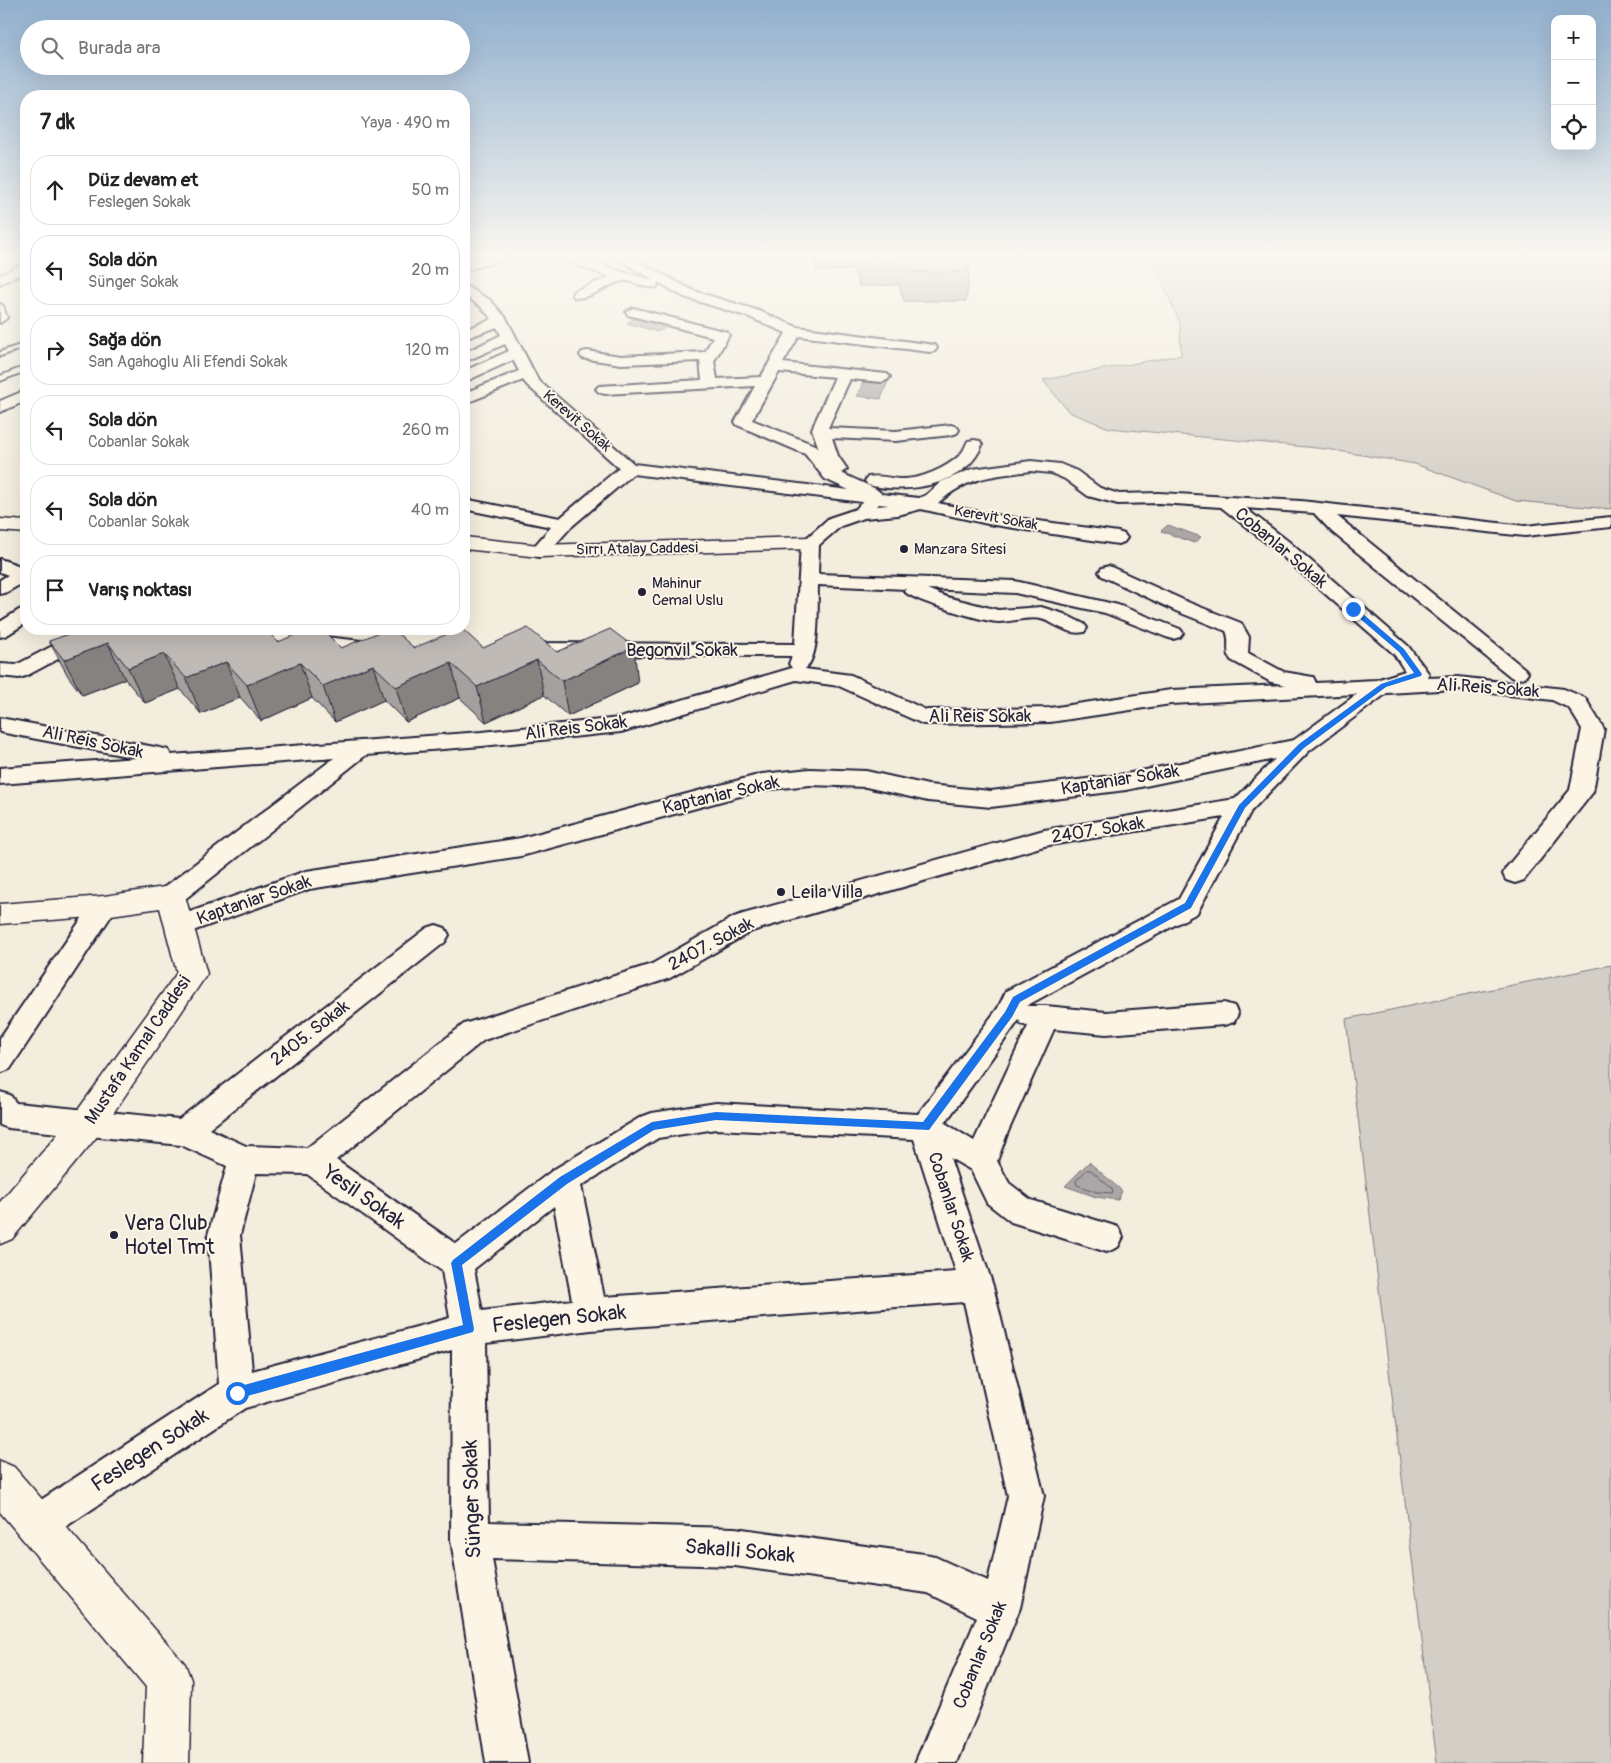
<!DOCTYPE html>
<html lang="tr">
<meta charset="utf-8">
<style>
:root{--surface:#fff;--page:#f6f6f6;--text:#222;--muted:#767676;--line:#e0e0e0}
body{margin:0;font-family:Pangolin,sans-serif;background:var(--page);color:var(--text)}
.controls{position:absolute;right:15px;top:15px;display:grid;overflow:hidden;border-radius:10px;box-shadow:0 5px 20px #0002}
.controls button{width:45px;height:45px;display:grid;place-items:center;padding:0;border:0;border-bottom:1px solid var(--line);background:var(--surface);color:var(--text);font:25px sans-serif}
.stop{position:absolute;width:15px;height:15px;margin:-11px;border:4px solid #1a73e8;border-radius:50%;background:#fff}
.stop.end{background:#1a73e8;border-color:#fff;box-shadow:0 1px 5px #0008}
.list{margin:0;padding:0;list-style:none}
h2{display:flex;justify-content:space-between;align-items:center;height:65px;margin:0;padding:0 20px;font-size:21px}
h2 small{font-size:16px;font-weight:400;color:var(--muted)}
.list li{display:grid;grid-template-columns:32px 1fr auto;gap:15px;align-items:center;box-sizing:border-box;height:70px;margin:0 10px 10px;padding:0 10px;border:1px solid var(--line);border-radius:20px}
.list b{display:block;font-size:19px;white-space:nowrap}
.list p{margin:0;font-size:16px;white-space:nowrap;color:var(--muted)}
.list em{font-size:16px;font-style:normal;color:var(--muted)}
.icon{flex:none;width:28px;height:28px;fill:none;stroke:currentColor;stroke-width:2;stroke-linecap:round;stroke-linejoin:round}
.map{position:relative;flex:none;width:1611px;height:1763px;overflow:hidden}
.search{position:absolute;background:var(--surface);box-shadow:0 5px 20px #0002;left:20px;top:20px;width:450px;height:55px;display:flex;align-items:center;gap:12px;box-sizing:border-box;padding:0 18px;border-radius:28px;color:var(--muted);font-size:19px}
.panel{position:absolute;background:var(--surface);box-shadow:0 5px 20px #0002;left:20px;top:90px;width:450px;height:545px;border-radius:20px}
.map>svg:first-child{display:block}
.green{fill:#d4cfc6;stroke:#7b7880}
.water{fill:#aca7a6;stroke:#75727b}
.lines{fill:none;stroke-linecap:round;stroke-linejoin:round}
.shore{stroke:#595766;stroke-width:1}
.lane-casing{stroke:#22223b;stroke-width:4}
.street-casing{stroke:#22223b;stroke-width:4}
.secondary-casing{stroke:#22223b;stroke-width:3}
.lane{fill:#fcf5e5;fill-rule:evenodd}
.street{fill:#fcf5e5;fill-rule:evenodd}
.secondary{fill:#fcf5e5;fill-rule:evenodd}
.wall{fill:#a4a09d;stroke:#22223b}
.shaded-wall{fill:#86827f;stroke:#22223b}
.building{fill:#bfbab6;stroke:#22223b}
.route{fill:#1a73e8}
.poi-dot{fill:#22223b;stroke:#fcf5e5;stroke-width:2}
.labels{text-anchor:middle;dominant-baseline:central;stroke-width:4;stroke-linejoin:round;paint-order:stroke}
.far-street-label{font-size:15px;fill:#22223b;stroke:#fcf5e5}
.far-poi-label{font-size:15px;fill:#22223b;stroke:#fcf5e5;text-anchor:start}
.street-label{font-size:18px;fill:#22223b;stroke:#fcf5e5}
.poi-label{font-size:18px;fill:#22223b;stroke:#fcf5e5;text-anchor:start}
.near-street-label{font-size:21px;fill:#22223b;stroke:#fcf5e5}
.near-poi-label{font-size:21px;fill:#22223b;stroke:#fcf5e5;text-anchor:start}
</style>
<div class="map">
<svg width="1611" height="1763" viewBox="0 0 1611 1763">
<rect width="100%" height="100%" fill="#f3edde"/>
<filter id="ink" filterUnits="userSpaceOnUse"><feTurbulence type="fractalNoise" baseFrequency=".02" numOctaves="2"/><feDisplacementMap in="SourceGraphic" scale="10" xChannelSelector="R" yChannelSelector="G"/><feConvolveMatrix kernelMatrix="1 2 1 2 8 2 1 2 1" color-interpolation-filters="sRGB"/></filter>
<g filter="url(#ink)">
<path class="green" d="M1151 256H1611V509L1516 501 1415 464 1327 449 1109 428 1069 412 1043 380 1181 355 1180 323Z
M1611 965V1763H1437L1346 1019Z"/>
<path class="water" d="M639 316 670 326 657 332 627 323Z
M864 379 888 381 881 399 857 396Z
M1168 525 1201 537 1194 543 1161 531Z
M1089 1162 1122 1191 1118 1200 1096 1197 1065 1186Z"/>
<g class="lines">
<path class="shore" d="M1087 1170H1091L1112 1189 1113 1193 1097 1192 1077 1185 1076 1181Z"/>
<g class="lane-casing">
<path id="lane" d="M0 304 3 306 7 318 0 323Z
M26 343V347L0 356V352Z
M26 366V371L0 381V376Z"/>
</g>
<g class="street-casing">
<path id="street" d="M488 256H506L505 259 464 271V263Z
M560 256H577L623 272 654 280 613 256H628L694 291 759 311 797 327 935 345 937 348 935 351 930 352 799 336 783 363 887 374 890 377 887 380 882 382 850 379 828 428 896 431 951 425 957 427 959 430 957 433 951 435 896 441 832 438 838 456 847 469 841 473 876 489 882 494 919 498 926 495 941 482 972 469 1031 461 1060 464 1077 471 1100 488 1119 494 1159 493 1301 501 1525 526 1611 517V527L1525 536 1337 516 1525 669 1528 673 1525 677 1518 679 1511 677 1332 532 1314 513 1245 508 1288 541 1408 646 1429 674 1426 678 1458 677 1564 689 1585 698 1604 729 1593 792 1524 880 1515 883 1506 880 1503 874 1506 868 1570 790 1582 729 1569 708 1552 700 1458 689 1387 693 1309 751 1251 811 1197 913 1026 1006H1046L1106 1012 1224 1003 1234 1006 1238 1014 1234 1022 1224 1025 1106 1034 1054 1029 1007 1134 997 1161 1009 1183 1031 1200 1118 1227 1123 1237 1118 1247 1107 1252 1011 1222 987 1203 971 1170 950 1158 993 1286 1044 1496 1020 1608 957 1763H915L977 1617 928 1593 735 1566 492 1559 528 1763H486L451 1540 452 1350 245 1408 50 1537 37 1543 24 1537 18 1524 24 1511 219 1384 208 1235 227 1166 181 1145 8 1128 0 1125V1092L10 1095 16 1103 179 1119 427 928 436 925 445 928 449 935 445 942 209 1129 246 1146 307 1148 464 1024 652 964 734 917 743 914 1044 830 1235 799 1275 759 1126 790 991 807 928 801 866 787 810 785 762 790 521 856 309 889 179 936 170 933 166 926 170 919 306 871 521 838 762 774 810 769 866 771 928 785 991 791 1126 774 1294 740 1357 694 1171 704 1050 722 923 724 839 686 796 680 621 732 482 746 366 755 180 903 171 905 162 903 158 896 162 889 334 758 0 784V768L137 758 0 732V718L160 748 168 750 171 755 482 732 620 718 792 668 789 664 792 656 520 655 513 653 510 649 513 645 520 643 795 644 801 543 829 518 856 509 862 502 633 474 570 528 546 555 539 557 532 555 530 551 551 527 464 509V499L560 518 619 468 527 385 523 380 464 404V393L519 371 513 360 464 382V371L509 351 505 344 464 362V353L501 335 497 327 464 339V330L492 319 480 306 464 295V285L490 300 506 318 538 380 634 464 849 490 825 479 805 454 737 425 735 422 755 386 604 394 599 392 596 389 599 386 702 380 700 361 621 364 587 359 582 358 580 355 582 352 587 351 621 356 705 352 713 337 628 315 626 312 633 308 727 332 729 335 714 361 717 379 761 377 786 333 749 317 684 297 658 282 657 287C645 290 633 279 622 281 607 284 590 301 574 297L572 294 574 291 610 277 561 259ZM779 372 835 377 812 429 819 449 817 446 752 420ZM1031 471 1051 473 1065 479 1088 496 1118 504 1159 503 1221 507 1274 549 1394 654 1405 671 1376 680 1316 683 1313 677 1284 672 1248 653 1249 637 1241 623 1190 603 1109 566 1102 568 1099 572 1102 576 1176 611 1226 631C1231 641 1225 652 1231 660L1271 682 1286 685 1171 690 1050 708 926 710 851 675 805 669C821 656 817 606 818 585L906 589 904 591C911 600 985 622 999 622 1013 622 1027 616 1041 619 1056 623 1068 636 1084 632L1087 628 1084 624 1064 614 1041 607 998 610 947 597 927 589 1015 593 1105 613 1166 637 1173 639 1180 637 1183 633 1180 629 1118 605 1015 581 818 574 819 545 841 526 864 518 898 515 921 509 988 524 1118 544 1124 542 1127 538 1124 534 1118 532 988 514 938 503C968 476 993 476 1031 471ZM879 504 889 505 877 506ZM1224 817 1179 899 1006 991 998 1008 918 1114 716 1103 652 1113 641 1117 553 1170 456 1244 336 1160 484 1040 670 978 752 931 1044 846ZM1019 1020 1021 1024 1028 1026 974 1141 945 1123ZM716 1129 914 1139 956 1272 604 1297 581 1186 658 1138ZM256 1173 307 1174 442 1271 450 1318 252 1371 240 1235ZM554 1206 572 1300 482 1311 474 1269ZM964 1302 1008 1496 988 1581 931 1555 735 1528 489 1522 486 1343 591 1330Z
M26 262V271L0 284V275Z
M26 390V401L0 412V401Z
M974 440 980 441 982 445C965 487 906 494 868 485L865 481 868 477C878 475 889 478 899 479 920 480 945 469 960 455 964 451 965 446 968 441Z
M0 559 26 568V581L7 592 0 594V580L8 575 0 572Z
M26 608V623L7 635 0 637V622L19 610Z
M85 629H110L107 633 26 676 19 678 0 676V664L16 665Z
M189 629H252L380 643 387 645 390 649 387 653 380 655 199 635 192 633Z
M104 897 113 899 117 906 113 913 10 1069 0 1073V1038L95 899Z"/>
</g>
<g class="secondary-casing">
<path id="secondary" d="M0 519 26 521V533L0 531Z
M464 537 539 545 810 537 817 539 820 543 817 547 810 549 539 557 464 549Z
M171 886 181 889 185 896 207 974 99 1134 12 1239 0 1244V1202L75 1114 177 973 160 908 104 916 0 924V904L104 896Z
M0 1461 14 1467 185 1664 191 1680 189 1763H143L146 1687 0 1512Z"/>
</g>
<use href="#lane" class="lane"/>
<use href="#street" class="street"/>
<use href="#secondary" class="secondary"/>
</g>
<path class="wall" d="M813 256H966L970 266 966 301H904L899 285 859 286 855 270 816 271Z
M216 633 278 642 341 648H483L557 652 638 683 568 716 544 695 486 722 460 698 406 722 384 700 335 722 312 698 261 721 240 697 201 714 180 689 145 703 125 679 82 695 68 676 49 641Z"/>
<path class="shaded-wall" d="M108 643 125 679 82 695 64 660Z
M634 647 638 683 568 716 562 681Z
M164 654 180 689 145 703 128 668Z
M537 660 544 695 486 722 477 687Z
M226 662 240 697 201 714 186 678Z
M300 663 312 698 261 721 247 685Z
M451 663 460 698 406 722 396 687Z
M373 665 384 700 335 722 323 686Z"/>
<path class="building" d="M859 256H966L970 266H966L969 272H906L901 256 860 257Z
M528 628 557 652 610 629 634 647 562 681 537 660 477 687 451 663 396 687 373 665 323 686 300 663 247 685 226 662 186 678 164 654 128 668 108 643 64 660 49 641 83 629H212L216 633 228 629H265L278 642 309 629H322L341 648 387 629H393L414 648 459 629H462L483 648Z"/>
</g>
<linearGradient id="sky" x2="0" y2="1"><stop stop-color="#90afce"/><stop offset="0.51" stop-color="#faf7f0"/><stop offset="1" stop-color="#faf7f0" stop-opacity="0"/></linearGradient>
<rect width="1611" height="502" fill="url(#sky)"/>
<path class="route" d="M1351 608H1356L1404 649 1422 674 1421 676 1386 687 1304 748 1245 808 1191 908 1020 1002 1012 1017 929 1130 716 1120 654 1130 567 1184 462 1265 474 1329 473 1332 237 1399 233 1397 232 1393 233 1389 237 1387 463 1325 451 1263 453 1260 560 1177 652 1122 716 1112 923 1122 1005 1012 1013 997 1185 903 1239 805 1299 744 1381 684 1414 673 1399 652 1351 611Z"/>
<g class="poi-dot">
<circle cx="904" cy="549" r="5"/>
<circle cx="642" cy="592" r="5"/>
<circle cx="781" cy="892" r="5"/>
<circle cx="114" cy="1235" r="5"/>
</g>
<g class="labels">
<g class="far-street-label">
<text transform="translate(577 421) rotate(41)">Kerevit Sokak</text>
<text transform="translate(996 518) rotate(10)">Kerevit Sokak</text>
<text transform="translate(637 549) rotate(-1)">Sırrı Atalay Caddesi</text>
</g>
<g class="far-poi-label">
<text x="914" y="549">Manzara Sitesi</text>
<text x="652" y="583">Mahinur<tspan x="652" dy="17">Cemal Uslu</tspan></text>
</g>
<g class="street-label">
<text transform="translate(1281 548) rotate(40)">Cobanlar Sokak</text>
<text x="682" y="650">Begonvil Sokak</text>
<text transform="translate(1488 688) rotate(4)">Ali Reis Sokak</text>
<text x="980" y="716">Ali Reis Sokak</text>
<text transform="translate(576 728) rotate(-7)">Ali Reis Sokak</text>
<text transform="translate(93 742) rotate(12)">Ali Reis Sokak</text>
<text transform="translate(1120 780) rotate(-9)">Kaptaniar Sokak</text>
<text transform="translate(721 795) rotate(-13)">Kaptaniar Sokak</text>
<text transform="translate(1098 830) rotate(-9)">2407. Sokak</text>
<text transform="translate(254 900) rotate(-19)">Kaptaniar Sokak</text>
<text transform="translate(711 944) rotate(-28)">2407. Sokak</text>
<text transform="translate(310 1033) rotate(-38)">2405. Sokak</text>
<text transform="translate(138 1050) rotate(-56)">Mustafa Kamal Caddesi</text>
<text transform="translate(951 1207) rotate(72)">Cobanlar Sokak</text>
<text transform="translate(980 1655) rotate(-68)">Cobanlar Sokak</text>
</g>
<g class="poi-label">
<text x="791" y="892">Leila Villa</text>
</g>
<g class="near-street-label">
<text transform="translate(364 1197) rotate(35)">Yesil Sokak</text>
<text transform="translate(559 1319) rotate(-6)">Feslegen Sokak</text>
<text transform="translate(150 1450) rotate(-33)">Feslegen Sokak</text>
<text transform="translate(472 1499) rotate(-92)">Sünger Sokak</text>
<text transform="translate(740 1551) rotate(5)">Sakalli Sokak</text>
</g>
<g class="near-poi-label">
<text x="124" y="1223">Vera Club<tspan x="124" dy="24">Hotel Tmt</tspan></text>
</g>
</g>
</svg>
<div class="controls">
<button>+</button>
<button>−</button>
<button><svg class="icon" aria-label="locate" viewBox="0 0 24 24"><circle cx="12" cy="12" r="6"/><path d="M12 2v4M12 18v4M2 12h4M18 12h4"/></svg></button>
</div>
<div class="stop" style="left:237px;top:1393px"></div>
<div class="stop end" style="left:1353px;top:609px"></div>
<div class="search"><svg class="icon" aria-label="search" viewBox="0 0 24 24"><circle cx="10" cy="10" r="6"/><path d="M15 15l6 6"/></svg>Burada ara</div>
<section class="panel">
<h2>7 dk<small>Yaya · 490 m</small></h2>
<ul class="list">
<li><svg class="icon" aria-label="ahead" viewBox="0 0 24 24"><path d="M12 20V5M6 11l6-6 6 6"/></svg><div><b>Düz devam et</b><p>Feslegen Sokak</p></div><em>50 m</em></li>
<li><svg class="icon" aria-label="left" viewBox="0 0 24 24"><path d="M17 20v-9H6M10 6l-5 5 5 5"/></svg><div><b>Sola dön</b><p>Sünger Sokak</p></div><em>20 m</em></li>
<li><svg class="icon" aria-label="right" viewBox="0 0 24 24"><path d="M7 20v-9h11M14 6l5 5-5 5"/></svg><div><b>Sağa dön</b><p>San Agahoglu Ali Efendi Sokak</p></div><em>120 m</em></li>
<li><svg class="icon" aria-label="left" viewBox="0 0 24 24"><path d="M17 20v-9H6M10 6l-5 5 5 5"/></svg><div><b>Sola dön</b><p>Cobanlar Sokak</p></div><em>260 m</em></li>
<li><svg class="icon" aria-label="left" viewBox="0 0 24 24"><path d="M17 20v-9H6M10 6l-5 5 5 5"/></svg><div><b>Sola dön</b><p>Cobanlar Sokak</p></div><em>40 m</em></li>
<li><svg class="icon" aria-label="arrive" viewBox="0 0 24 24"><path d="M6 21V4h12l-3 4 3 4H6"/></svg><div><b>Varış noktası</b></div></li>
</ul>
</section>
</div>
